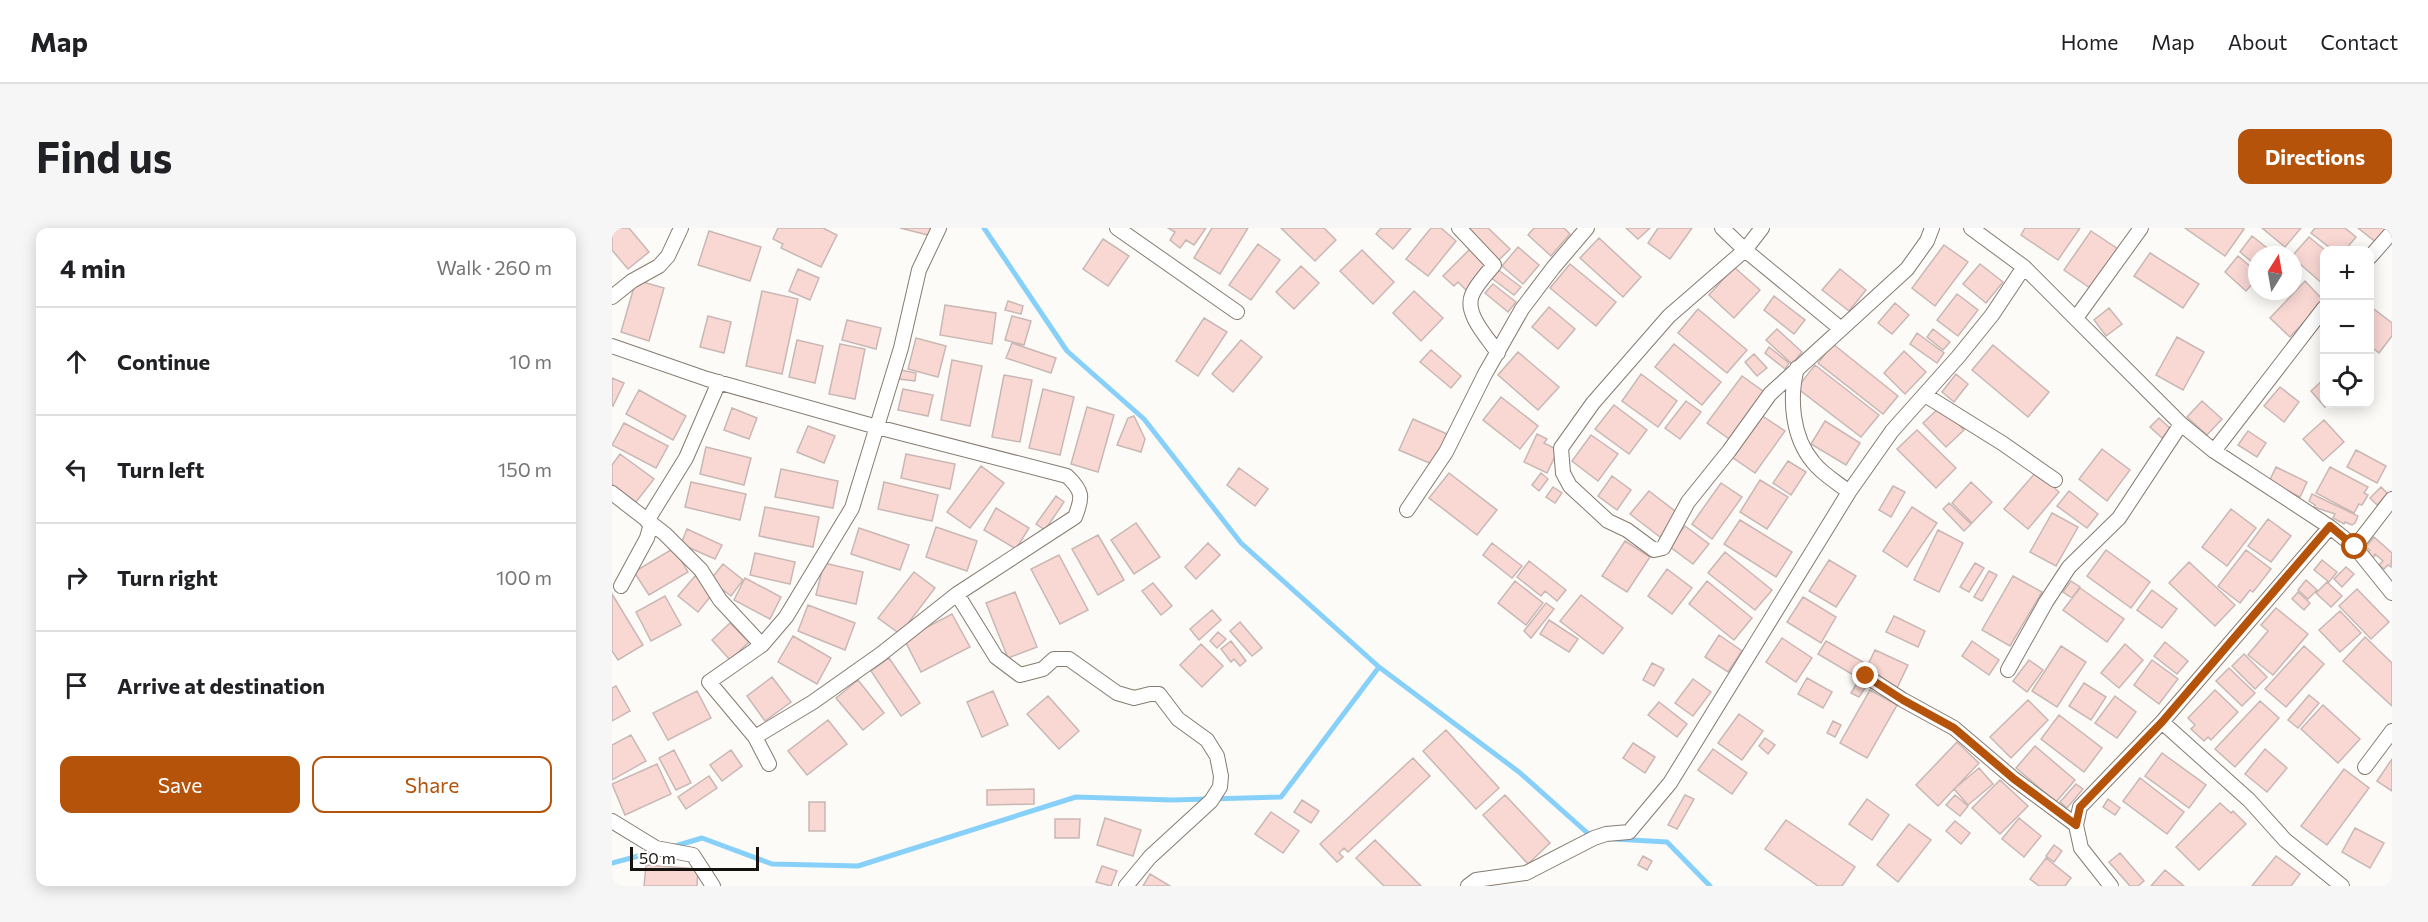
<!DOCTYPE html>
<meta charset="utf-8">
<style>
:root{--surface:#fff;--page:#f6f6f6;--text:#202124;--muted:#757577;--line:#e0e0e0;--accent:#b45309}
body{margin:0;font-family:Commissioner,sans-serif;background:var(--page);color:var(--text)}
.controls{position:absolute;right:18px;top:18px;display:grid;overflow:hidden;border-radius:12px;box-shadow:0 3px 15px #0003}
.controls button{width:54px;height:54px;display:grid;place-items:center;padding:0;border:0;border-bottom:2px solid var(--line);background:var(--surface);color:var(--text);font:30px sans-serif}
.compass{position:absolute;left:1636px;top:18px;width:54px;height:54px;border-radius:50%;background:var(--surface);box-shadow:0 3px 15px #0003;rotate:11deg}
.scale{position:absolute;left:18px;bottom:15px;width:129px;box-sizing:border-box;padding-left:6px;border:3px solid #16120e;border-top:0;font-size:16px;line-height:21px;white-space:nowrap;color:#16120e;-webkit-text-stroke:4px #fff;paint-order:stroke}
.stop{position:absolute;width:18px;height:18px;margin:-14px;border:4px solid #b45309;border-radius:50%;background:#fff}
.stop.end{background:#b45309;border-color:#fff;box-shadow:0 2px 6px #0008}
.list{margin:0;padding:0;list-style:none}
h2{display:flex;justify-content:space-between;align-items:center;height:78px;margin:0;padding:0 24px;font-size:26px}
h2 small{font-size:20px;font-weight:400;color:var(--muted)}
.list li{display:grid;grid-template-columns:39px 1fr auto;gap:18px;align-items:center;box-sizing:border-box;height:108px;padding:0 24px;border-top:2px solid var(--line)}
.list b{display:block;font-size:22px;white-space:nowrap}
.list em{font-size:20px;font-style:normal;color:var(--muted)}
.actions{display:flex;gap:12px;padding:18px 24px}
.actions a{flex:1;padding:14px 0;border:2px solid var(--accent);border-radius:12px;text-align:center;font-size:21px;color:var(--accent)}
.actions .main{background:var(--accent);color:#fff}
.icon{flex:none;width:33px;height:33px;fill:none;stroke:currentColor;stroke-width:2;stroke-linecap:round;stroke-linejoin:round}
.map{position:relative;flex:none;width:1780px;height:658px;overflow:hidden;border-radius:12px}
header{display:flex;align-items:center;gap:36px;box-sizing:border-box;height:84px;padding:0 30px;background:var(--surface);border-bottom:2px solid var(--line)}
header strong{font-size:28px}
nav{display:flex;gap:33px;margin-inline-start:auto;font-size:21px}
.intro{display:flex;align-items:center;justify-content:space-between;box-sizing:border-box;height:144px;padding:0 36px}
h1{margin:0;font-size:42px}
.button{padding:15px 27px;border-radius:12px;background:var(--accent);color:#fff;font-size:21px;font-weight:700}
main{display:flex;gap:36px;padding:0 36px}
aside{flex:1;background:var(--surface);border-radius:12px;box-shadow:0 3px 15px #0003}
.map>svg:first-child{display:block}
.lines{fill:none;stroke-linecap:round;stroke-linejoin:round}
.stream{stroke:#87d0fa;stroke-width:5}
.building{fill:#f9d8d4;stroke:#c9b7b4;stroke-width:1.5}
.minor-casing{stroke:#867b70;stroke-width:16}
.minor{stroke:#fff;stroke-width:14}
.route{stroke:#b45309;stroke-width:8}
</style>
<header>
<strong>Map</strong>
<nav><a>Home</a><a>Map</a><a>About</a><a>Contact</a></nav>
</header>
<div class="intro"><h1>Find us</h1><a class="button">Directions</a></div>
<main>
<aside>
<h2>4 min<small>Walk · 260 m</small></h2>
<ul class="list">
<li><svg class="icon" aria-label="ahead" viewBox="0 0 24 24"><path d="M12 20V5M6 11l6-6 6 6"/></svg><div><b>Continue</b></div><em>10 m</em></li>
<li><svg class="icon" aria-label="left" viewBox="0 0 24 24"><path d="M17 20v-9H6M10 6l-5 5 5 5"/></svg><div><b>Turn left</b></div><em>150 m</em></li>
<li><svg class="icon" aria-label="right" viewBox="0 0 24 24"><path d="M7 20v-9h11M14 6l5 5-5 5"/></svg><div><b>Turn right</b></div><em>100 m</em></li>
<li><svg class="icon" aria-label="arrive" viewBox="0 0 24 24"><path d="M6 21V4h12l-3 4 3 4H6"/></svg><div><b>Arrive at destination</b></div></li>
</ul>
<div class="actions"><a class="main">Save</a><a>Share</a></div>
</aside>
<div class="map">
<svg width="1780" height="658" viewBox="0 0 1780 658">
<rect width="100%" height="100%" fill="#fdfbf8"/>
<g class="lines">
<path class="stream" d="M372 0 455 123 532 191 629 315 767 439 907 544 981 610
M1002 611 1055 614 1098 658
M60 619 90 610 160 636 246 638 464 569 560 572 669 569 767 439
M0 635 45 623"/>
</g>
<path class="building" d="M0 0H17L37 24 16 41 0 22Z
M166 0H211L225 7 209 39 169 20 171 16 161 11Z
M288 0H323L320 8Z
M556 0H594L582 17 574 12 568 20 558 12 563 4Z
M600 0H636L608 46 582 30Z
M669 0H712L724 12 703 33Z
M769 0H799L781 21 764 6Z
M819 0H829L844 13 816 48 794 31Z
M855 0H876L898 21 886 33Z
M922 0H952L958 6 939 28 916 7Z
M1014 0H1038L1026 11Z
M1046 0H1080L1058 31 1036 15Z
M1413 0H1468L1446 32 1409 7Z
M1573 0H1630L1632 1 1613 28Z
M1650 0H1689L1673 19Z
M1703 0H1733L1744 9 1733 22H1721L1699 5Z
M1746 0H1777L1765 15Z
M97 3 149 19 138 53 86 37Z
M1479 3 1506 21 1478 60 1452 42Z
M1640 8 1663 26 1645 27V38L1628 24Z
M1697 9 1713 22 1712 57 1681 30V27Z
M987 10 1029 49 1011 69 968 30Z
M491 11 517 28 496 58 471 41Z
M646 16 668 32 639 72 617 57Z
M1332 17 1356 34 1323 78 1300 60Z
M860 19 880 38 855 63 846 54 842 58 831 48Z
M906 19 927 37 911 56 890 38Z
M750 22 782 54 761 76 728 43Z
M1538 25 1587 56 1571 80 1522 48Z
M1626 28 1645 44V51L1634 63 1613 44Z
M958 36 1004 74 984 98 938 60Z
M1368 36 1391 54 1374 75 1351 56Z
M689 38 707 55 682 81 664 64Z
M1122 39 1148 62 1122 90 1097 67Z
M186 41 207 50 198 72 177 63Z
M885 41 909 59 902 67 878 49Z
M1228 41 1254 62 1237 83 1210 62Z
M24 52 52 60 37 113 9 104Z
M1693 53 1712 73 1678 109 1658 90Z
M881 56 904 74 896 84 873 65Z
M150 63 186 71 170 146 134 138Z
M802 63 831 90 809 113 781 85Z
M1345 66 1366 82 1346 108 1325 92Z
M1162 68 1193 92 1182 106 1152 82Z
M396 73 411 78 409 86 393 82Z
M1283 75 1297 87 1280 106 1266 95Z
M333 77 384 85 380 116 328 107Z
M1758 78 1780 95V108L1767 125 1758 118Z
M937 79 963 101 946 121 920 99Z
M1497 80 1510 96 1494 108 1482 92Z
M1086 81 1135 122 1115 145 1066 105Z
M96 88 119 94 112 125 88 119Z
M400 88 419 93 412 117 393 112Z
M592 90 615 104 586 148 564 133Z
M235 92 269 100 264 121 230 112Z
M1165 101 1190 124 1180 136 1154 112Z
M1321 101 1338 114 1331 122 1315 109Z
M1305 105 1332 125 1325 135 1298 116Z
M1565 109 1592 124 1571 162 1544 147Z
M304 110 334 118 326 149 296 141Z
M185 112 211 118 203 155 177 149Z
M629 112 650 129 621 164 600 146Z
M400 115 444 130 439 145 394 130Z
M228 116 253 121 243 171 217 166Z
M1062 116 1109 154 1090 177 1043 139Z
M1221 116 1286 168 1271 186 1206 135Z
M1381 117 1437 164 1416 189 1360 142Z
M1157 119 1177 135 1173 141 1153 125Z
M819 122 849 148 839 160 808 134Z
M1292 123 1314 144 1293 166 1272 145Z
M906 124 947 159 926 182 886 147Z
M1142 126 1155 140 1145 148 1133 134Z
M340 132 370 138 358 198 329 192Z
M1203 137 1267 187 1249 209 1185 160Z
M289 142 304 145 303 153 287 151Z
M1029 146 1065 173 1046 199 1010 173Z
M1344 146 1356 156 1342 174 1330 164Z
M392 147 420 152 408 214 380 209Z
M1130 148 1155 166 1120 213 1095 195Z
M0 150 12 155 1 178 0 177Z
M1712 151V176H1718L1713 179 1699 163Z
M1668 159 1687 174 1672 194 1652 178Z
M291 161 321 167 316 188 286 182Z
M431 161 462 169 448 227 417 220Z
M27 162 74 188 61 212 14 186Z
M889 169 926 198 908 221 871 192Z
M1074 173 1089 184 1068 211 1053 200Z
M1590 173 1610 191 1595 207 1575 189Z
M1002 177 1035 202 1017 226 983 201Z
M1329 178 1352 202 1334 219 1311 195Z
M475 179 502 187 486 244 459 236Z
M120 180 145 190 137 211 112 202Z
M1146 185 1173 203 1143 245 1117 227Z
M522 188 533 211 529 224 505 217 516 190Z
M1547 190 1559 201 1550 210 1538 199Z
M801 191 835 206 822 237 787 222Z
M1712 192 1732 214 1711 233 1691 211Z
M1213 193 1248 215 1234 237 1199 216Z
M12 195 56 218 44 240 0 217Z
M196 198 223 208 212 235 185 224Z
M1305 202 1344 240 1324 260 1285 221Z
M1636 203 1654 215 1645 229 1626 217Z
M925 206 935 211 932 215 946 222 935 245 912 234Z
M979 207 1006 226 986 253 960 233Z
M94 219 139 230 132 257 88 246Z
M1490 221 1518 242 1495 273 1467 251Z
M1744 222 1774 238 1765 255 1735 239Z
M8 226 42 251 24 274 0 256V237Z
M294 226 343 236 338 261 289 250Z
M1176 233 1194 244 1179 267 1161 255Z
M369 238 392 255 358 300 335 284Z
M1664 239 1695 254 1688 269 1657 254Z
M1718 239 1756 259 1752 265 1756 267 1750 277 1747 276 1742 285 1704 265Z
M627 240 656 261 643 278 615 257Z
M169 241 226 253 221 280 163 269Z
M1424 244 1447 264 1416 301 1392 281Z
M837 245 885 282 865 307 817 270Z
M929 245 936 251 927 263 920 257Z
M1000 248 1019 262 1005 282 986 268Z
M1148 252 1176 269 1155 301 1128 284Z
M79 254 134 266 128 292 73 279Z
M272 254 326 267 320 293 266 281Z
M1359 254 1380 274 1360 295 1340 275Z
M1109 255 1130 269 1100 311 1080 296Z
M1281 258 1293 264 1279 289 1267 282Z
M941 259 950 265 943 275 934 269Z
M1769 259 1776 266 1765 277 1758 270Z
M1037 263 1067 286 1048 309 1018 286Z
M1457 263 1486 286 1475 300 1445 278Z
M1700 266 1746 288 1743 295 1740 297 1733 294 1732 296 1721 290 1723 286 1702 279 1703 277 1697 273Z
M444 268 452 274 433 302 424 296Z
M1337 275 1359 296 1352 303 1331 281Z
M153 279 207 289 201 319 147 308Z
M1300 279 1325 295 1295 339 1271 323Z
M384 280 417 300 404 321 372 302Z
M1619 281 1644 300 1615 338 1590 319Z
M1440 285 1466 299 1444 338 1418 324Z
M1656 291 1679 308 1659 334 1636 318Z
M1128 292 1180 324 1164 349 1112 316Z
M524 295 548 329 522 346 499 312Z
M1073 298 1097 316 1081 336 1057 318Z
M324 299 365 313 355 343 314 329Z
M247 300 297 317 288 342 239 326Z
M75 301 110 317 103 331 69 316Z
M1326 302 1351 315 1327 364 1302 352Z
M486 307 512 352 486 367 460 321Z
M1762 309 1780 325 1779 339 1776 337 1772 341 1767 337 1771 333 1763 326 1761 330 1755 325 1758 322 1754 319Z
M1013 313 1038 329 1015 364 990 348Z
M596 315 608 327 584 351 573 339Z
M880 315 910 338 900 350 871 327Z
M62 320 76 344 37 367 22 344Z
M1494 322 1538 354 1519 380 1475 348Z
M1634 322 1659 341 1641 364 1638 362 1628 375 1606 358Z
M1113 324 1160 362 1143 382 1096 345Z
M143 325 183 334 178 356 138 347Z
M447 327 476 382 448 396 419 341Z
M1217 332 1244 348 1224 379 1197 363Z
M1710 332 1725 344 1717 354 1702 342Z
M917 333 954 362 945 373 933 363 929 368 905 349Z
M1577 334 1623 377 1603 398 1557 355Z
M212 335 251 344 244 376 204 367Z
M1363 335 1372 340 1357 364 1348 359Z
M111 336 131 352 119 368 98 352Z
M1734 339 1742 346 1730 359 1722 351Z
M1055 341 1080 360 1060 386 1036 368Z
M1377 343 1385 347 1370 373 1362 369Z
M302 344 323 360 288 406 266 390Z
M83 348 102 364 86 384 66 368Z
M1401 348 1430 364 1398 418 1370 402Z
M133 350 169 369 158 391 122 372Z
M1694 352 1705 362 1696 371 1686 362Z
M903 353 931 375 914 397 886 375Z
M1095 353 1140 390 1122 412 1077 376Z
M1459 353 1468 359 1460 370 1451 364Z
M1715 354 1730 368 1719 379 1704 365Z
M541 355 560 378 549 387 530 363Z
M1468 360 1512 391 1495 414 1451 382Z
M1745 361 1777 394 1759 411 1727 378Z
M1540 362 1565 381 1550 400 1525 382Z
M403 364 425 419 396 430 374 375Z
M1686 364 1698 375 1692 382 1680 371Z
M0 366 31 417 6 432 0 423Z
M969 367 1011 400 991 426 948 393Z
M53 368 69 397 39 413 24 384Z
M1191 369 1224 389 1209 415 1175 394Z
M934 375 942 381 919 410 912 403Z
M196 377 243 395 233 422 186 403Z
M1664 380 1696 406 1661 447 1636 427 1656 403 1649 397Z
M600 382 609 392 587 412 578 401Z
M1728 383 1749 405 1728 424 1707 402Z
M340 386 358 419 309 444 292 411Z
M1282 388 1313 403 1306 419 1274 404Z
M937 392 966 411 957 424 928 406Z
M628 394 650 420 640 428 618 403Z
M118 395 137 414 118 432 100 412Z
M606 404 614 411 605 420 598 413Z
M1107 407 1130 423 1116 444 1093 429Z
M181 408 219 430 205 456 166 434Z
M1753 409 1780 435V478L1731 433Z
M1170 410 1200 430 1184 454 1154 434Z
M619 413 634 433 628 438 622 431 619 434 609 421Z
M1214 413 1251 434 1243 448 1206 426Z
M1360 413 1387 432 1377 447 1350 428Z
M1553 414 1576 433 1565 446 1542 428Z
M589 416 611 438 590 459 568 437Z
M1513 416 1531 432 1507 460 1489 445Z
M1449 418 1474 434 1445 479 1420 463Z
M1692 418 1712 436 1674 479 1653 461Z
M1263 422 1296 437 1284 462 1251 447Z
M1632 426 1655 449 1643 461 1620 438Z
M277 430 308 475 289 488 259 443Z
M1417 432 1431 442 1415 464 1401 453Z
M1540 432 1566 451 1547 476 1522 457Z
M1040 435 1052 441 1042 458 1031 452Z
M1617 440 1643 465 1630 478 1604 453Z
M160 449 179 474 153 493 135 468Z
M1195 450 1220 464 1211 480 1186 466Z
M1081 451 1099 464 1081 488 1063 475Z
M246 452 272 485 251 502 224 470Z
M1245 455 1253 460 1247 469 1239 465Z
M1472 455 1494 469 1479 492 1457 478Z
M4 458 18 483 0 493V460Z
M1258 462 1285 477 1255 530 1228 515Z
M1603 462 1626 484 1599 512 1596 509 1592 513 1579 501 1583 497 1576 490Z
M85 463 99 490 56 512 41 485Z
M381 463 396 497 370 509 355 474Z
M1697 467 1707 475 1686 500 1676 492Z
M436 468 467 503 447 521 415 486Z
M1503 468 1524 484 1505 510 1483 495Z
M1416 472 1436 492 1399 530 1378 509Z
M1648 473 1667 490 1623 539 1603 521Z
M1047 474 1075 496 1065 509 1036 487Z
M1711 477 1748 511 1726 535 1689 501Z
M1127 486 1151 503 1130 532 1106 515Z
M1447 487 1490 520 1472 544 1429 511Z
M216 492 235 516 195 547 176 523Z
M1221 493 1229 497 1223 509 1215 505Z
M834 502 887 560 864 581 811 523Z
M19 507 34 533 0 552V517Z
M1153 510 1163 517 1156 526 1147 518Z
M1345 514 1367 535 1326 578 1304 557Z
M1021 515 1043 529 1033 545 1011 530Z
M1423 518 1463 552 1444 574 1404 540Z
M1101 521 1135 545 1120 566 1086 542Z
M1653 521 1675 540 1655 564 1633 546Z
M62 522 79 555 64 562 47 530Z
M119 522 130 538 110 553 98 537Z
M1550 525 1594 557 1577 580 1533 548Z
M801 530 818 548 736 624 732 620 727 625 731 629 725 634 708 616Z
M1780 531V563L1765 553Z
M45 536 59 566 13 587 0 556Z
M1367 540 1381 556 1356 577 1342 561Z
M1732 541 1757 560 1715 617 1689 598Z
M97 548 105 560 74 581 66 569Z
M1528 550 1572 584 1555 606 1511 573Z
M1388 552 1416 578 1388 606 1360 580Z
M1464 556 1471 561 1455 580 1448 574Z
M422 561V576L375 577V562Z
M893 567 938 615 916 636 871 587Z
M1073 567 1082 571 1065 601 1056 597Z
M1343 567 1356 578 1348 588 1334 577Z
M1255 571 1277 587 1260 612 1237 596Z
M1496 571 1508 580 1503 587 1491 579Z
M690 572 707 583 699 595 682 584Z
M197 574H213V603H197Z
M1608 575 1619 585 1621 583 1634 596 1587 642 1564 619Z
M659 584 687 603 671 625 643 606Z
M493 590 529 602 521 628 485 617Z
M1407 590 1429 608 1412 629 1390 611Z
M443 591H468L467 610H443Z
M1174 592 1243 639 1230 658H1206L1153 621Z
M1343 593 1358 605 1349 616 1334 603Z
M1297 596 1319 612 1286 654 1265 637Z
M1743 600 1772 615 1758 640 1730 624Z
M763 612 809 658H772L744 630Z
M1442 617 1450 623 1442 634 1434 628Z
M1508 625 1532 653 1526 658H1518L1497 634Z
M1031 628 1040 633 1035 642 1026 637Z
M1664 628 1688 646 1679 658H1640Z
M1434 630 1459 650 1453 658H1427L1418 651Z
M34 637 86 641 85 658H32Z
M490 638 505 643 499 658 484 654Z
M1553 642 1572 658H1539Z
M538 646 558 658H531Z"/>
<g class="lines">
<g class="minor-casing">
<path id="minor" d="M505 0 625 84
M847 0 882 37C875 45 864 57 860 67 852 86 876 110 886 125
M1110 0 1133 22 1229 101
M1150 0 1133 22 1057 88 981 175 949 220 951 245 958 258 996 293 1015 302 1042 322 1051 320 1076 274 1117 223 1158 166 1295 41 1315 13 1320 0
M1359 0 1412 39 1569 196 1602 223 1718 299 1743 319 1780 365
M1758 29 1780 4
M0 69 20 53 47 38 56 28 69 0
M1464 90 1529 0
M0 118 95 151 265 199 455 248C471 263 471 269 463 289L345 366 269 426 201 474 143 509
M1185 140C1177 170 1180 209 1201 234 1210 246 1226 255 1237 264
M1313 167 1390 215 1443 252
M1602 223 1712 80
M0 265 53 306 89 342 108 372 150 417
M795 282 834 224 873 146 910 81 941 40 975 0
M35 293 74 230 107 154
M1743 319 1780 271
M9 358 35 310 39 296
M345 366 384 429 408 447 431 441 442 431H457L505 465 522 470 538 466H547L566 491 595 512 605 528 609 548 608 559 599 573 538 629 514 658
M1396 442 1434 374 1457 339 1507 290 1569 196
M1254 448 1291 472 1342 500 1402 551 1464 597
M1550 494 1637 572 1673 612 1730 658
M157 536 143 509 97 454 150 417 174 389 240 280 289 120 307 42 327 0
M1753 539 1780 503
M0 593 44 620 81 627 101 658
M856 658 864 652 914 645 982 610 994 606 1017 604 1058 555 1237 264 1280 203 1346 129 1380 87 1412 39
M1499 658 1469 620 1464 597 1468 579 1550 494 1718 299"/>
</g>
<use href="#minor" class="minor"/>
</g>
<g class="lines">
<path class="route" d="M1254 448 1291 472 1342 500 1402 551 1464 597 1468 579 1550 494 1718 298 1743 319"/>
</g>
</svg>
<div class="controls">
<button>+</button>
<button>−</button>
<button><svg class="icon" aria-label="locate" viewBox="0 0 24 24"><circle cx="12" cy="12" r="6"/><path d="M12 2v4M12 18v4M2 12h4M18 12h4"/></svg></button>
</div>
<svg class="compass" viewBox="-18 -18 36 36"><path d="M0-13l5 13h-10z" fill="#e53935"/><path d="M0 13l5-13h-10z" fill="#757577"/></svg>
<div class="scale">50 m</div>
<div class="stop" style="left:1743px;top:319px"></div>
<div class="stop end" style="left:1254px;top:448px"></div>
</div>
</main>
